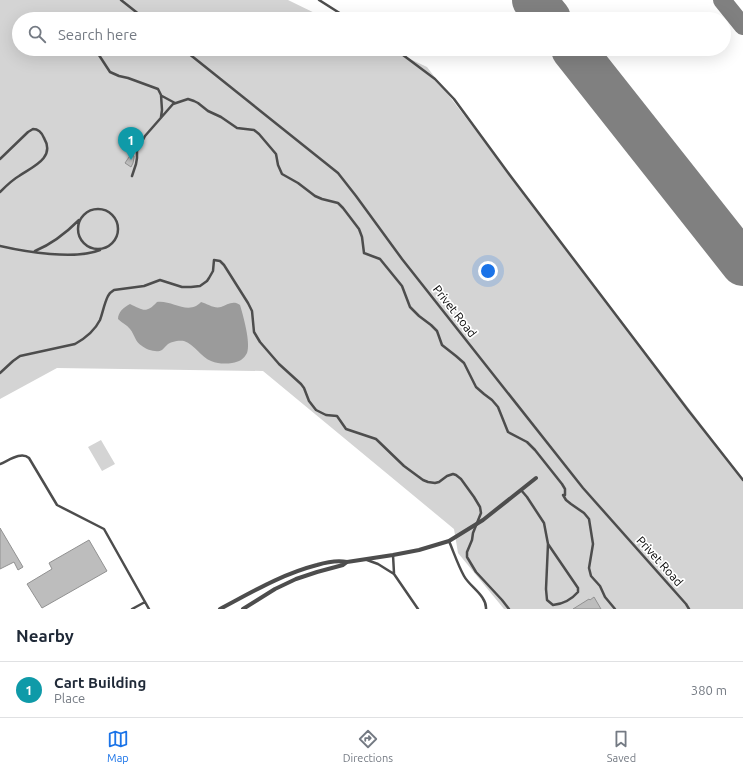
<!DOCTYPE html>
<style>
:root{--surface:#fff;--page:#f6f6f7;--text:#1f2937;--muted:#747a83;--line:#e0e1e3;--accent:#1a73e8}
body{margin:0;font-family:Ubuntu,sans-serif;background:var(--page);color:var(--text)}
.you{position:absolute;left:488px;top:271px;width:14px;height:14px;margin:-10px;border:3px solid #fff;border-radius:50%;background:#1a73e8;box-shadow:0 0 0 6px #1a73e833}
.badge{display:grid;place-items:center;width:26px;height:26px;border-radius:50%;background:var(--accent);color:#fff;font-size:13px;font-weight:700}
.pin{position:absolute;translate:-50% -33px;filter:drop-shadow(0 1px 2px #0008)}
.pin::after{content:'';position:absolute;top:21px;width:14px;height:12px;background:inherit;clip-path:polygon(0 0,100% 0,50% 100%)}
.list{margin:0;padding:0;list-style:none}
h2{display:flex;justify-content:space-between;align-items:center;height:52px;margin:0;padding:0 16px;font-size:17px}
h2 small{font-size:13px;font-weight:400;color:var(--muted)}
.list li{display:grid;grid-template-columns:26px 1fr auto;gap:12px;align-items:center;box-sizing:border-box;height:56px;padding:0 16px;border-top:1px solid var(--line)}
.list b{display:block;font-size:15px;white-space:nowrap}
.list p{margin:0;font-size:13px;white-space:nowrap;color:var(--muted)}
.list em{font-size:13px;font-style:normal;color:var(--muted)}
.icon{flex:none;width:22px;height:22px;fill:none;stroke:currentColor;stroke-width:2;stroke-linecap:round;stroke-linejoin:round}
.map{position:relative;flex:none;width:743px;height:609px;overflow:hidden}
.search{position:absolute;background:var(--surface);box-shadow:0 4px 16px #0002;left:12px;right:12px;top:12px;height:44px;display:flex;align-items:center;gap:10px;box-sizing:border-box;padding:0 14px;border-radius:22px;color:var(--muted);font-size:15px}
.sheet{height:108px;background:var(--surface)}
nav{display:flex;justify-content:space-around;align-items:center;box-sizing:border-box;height:56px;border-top:1px solid var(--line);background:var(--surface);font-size:11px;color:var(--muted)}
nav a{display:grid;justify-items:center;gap:2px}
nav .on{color:var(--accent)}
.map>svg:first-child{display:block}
.green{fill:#d4d4d4}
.water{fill:#9b9b9b}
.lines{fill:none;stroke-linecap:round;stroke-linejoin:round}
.taxiway{stroke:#808080;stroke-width:18}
.runway{stroke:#808080;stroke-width:44}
.building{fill:#bdbdbd;stroke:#919191}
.lane{stroke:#4d4d4d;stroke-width:2.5}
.street{stroke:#4d4d4d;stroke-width:4}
.labels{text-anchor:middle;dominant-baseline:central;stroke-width:3.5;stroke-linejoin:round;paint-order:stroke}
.street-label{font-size:12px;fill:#000;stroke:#fff}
</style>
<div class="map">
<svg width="743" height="609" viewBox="0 0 743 609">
<rect width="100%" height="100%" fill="#fff"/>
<path class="green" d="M0 0H288L327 19H19V49H389L427 67 743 479V609H504L458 553 454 529 263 371 57 368 0 399Z
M101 440 115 464 102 471 88 447Z"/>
<path class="water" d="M157 302C170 300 184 312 196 306 198 305 200 303 201 302 208 304 214 309 221 307 227 305 233 300 240 305 243 315 251 343 247 353 244 359 239 362 232 363 226 364 218 364 211 361 201 357 195 345 184 341 178 340 170 342 167 345 166 346 163 349 162 350 157 353 147 350 142 346 135 342 135 335 130 329 127 325 122 323 118 319 118 312 124 307 130 304 143 310 146 314 157 302Z"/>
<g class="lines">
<path class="taxiway" d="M722 0 743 26
M742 263H743"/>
<path class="runway" d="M534 0 549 19
M573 49 743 264"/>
</g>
<path class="building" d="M131 154 134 156V158L133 163 131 167 125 163Z
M0 528 23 567 18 570 14 562 0 569Z
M89 540 107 571 42 608 27 584 52 569 49 563Z
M594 597 601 609H573L589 599 590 600Z"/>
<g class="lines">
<path class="lane" d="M121 0 145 19
M319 0 349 19
M95 49 110 72 119 76 128 78 158 89 161 95 162 110 161 117
M183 49 338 173 356 196 402 259 583 488 686 604 689 609
M395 49 435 79 454 99 512 178 688 410 743 480
M162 96 175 103
M0 159 28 132 33 129C38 129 42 133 44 138 56 158 32 167 19 176 12 180 6 186 0 192
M132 176 136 164 137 158V151L145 136 173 104 188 99 194 101 198 103 208 111 221 117 237 128 254 130 259 134 276 154 278 165 282 174 298 183 315 196 322 199 338 203 343 208 359 229 362 237 364 253 380 259 402 286 410 307 419 316 431 325 437 331 442 345 456 356 464 363 476 387 484 394 492 400 498 407 508 432 527 442 535 450 562 484 565 489V495H563L566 500 571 504 584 513 589 519 593 544 589 568 591 576 600 586 605 597 615 609
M78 229a20 20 0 1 1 40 0a20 20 0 1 1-40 0Z
M0 246C26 252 75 260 100 250
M35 251C52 244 66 233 79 220
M0 373 13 361 20 356 75 344C84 339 95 330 100 320 103 312 104 304 108 296L110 293 114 290 144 286 160 280 182 287H191L200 286 207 281 209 278 213 271 214 260 220 261 224 265 248 303 252 311 254 332 260 342 279 364 301 384 304 388 309 401 316 410 326 415 337 416 346 429 376 439 404 466 423 480 428 482 435 483 439 482 447 476 453 474 456 475 461 479 474 497 480 507 481 513 473 533 472 540 467 552V557L476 572 502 600 509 609
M0 464C8 461 21 451 29 458L57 505 104 529 149 609
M521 490 527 497 544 523 548 544 546 589 547 600 553 605C563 604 572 599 578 592V588L548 544
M449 541C454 553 458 565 464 576 470 587 487 596 486 609
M393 555 394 573
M367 560 378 564 394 574 418 609
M132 609 145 602"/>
<path class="street" d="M220 609C252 592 282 574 317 565 327 562 337 560 347 562
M243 609 275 589 296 579 317 572 343 565 347 562 393 555 419 550 449 541 483 520 536 478"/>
</g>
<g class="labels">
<g class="street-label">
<text transform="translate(455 311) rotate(52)">Privet Road</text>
<text transform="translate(660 561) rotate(48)">Privet Road</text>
</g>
</g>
</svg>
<div class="you"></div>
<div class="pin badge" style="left:131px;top:160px;background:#0f9aa8">1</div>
<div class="search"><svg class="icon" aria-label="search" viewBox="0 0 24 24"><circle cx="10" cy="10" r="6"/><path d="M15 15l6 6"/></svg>Search here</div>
</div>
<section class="sheet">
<h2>Nearby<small></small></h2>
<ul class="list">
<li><span class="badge" style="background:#0f9aa8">1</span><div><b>Cart Building</b><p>Place</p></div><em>380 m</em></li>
</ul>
</section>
<nav>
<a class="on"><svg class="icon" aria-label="map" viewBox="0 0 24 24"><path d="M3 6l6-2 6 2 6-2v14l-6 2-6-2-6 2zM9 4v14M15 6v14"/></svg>Map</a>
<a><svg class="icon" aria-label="directions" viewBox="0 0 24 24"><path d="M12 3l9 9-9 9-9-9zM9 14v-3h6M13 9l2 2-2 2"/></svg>Directions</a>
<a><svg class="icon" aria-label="saved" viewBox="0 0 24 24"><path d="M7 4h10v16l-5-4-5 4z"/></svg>Saved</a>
</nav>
